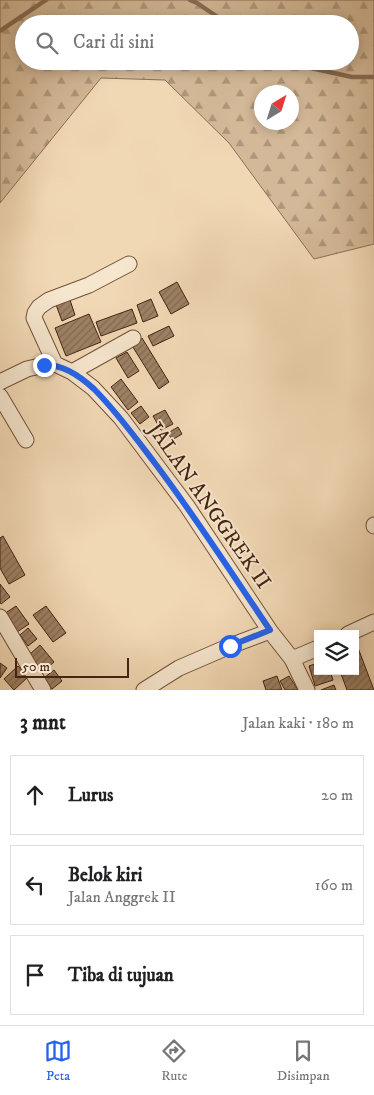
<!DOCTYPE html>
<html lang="id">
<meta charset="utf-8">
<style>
:root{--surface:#fff;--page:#f6f6f6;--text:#202124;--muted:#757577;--line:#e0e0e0;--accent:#2563eb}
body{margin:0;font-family:"IM FELL DW Pica",serif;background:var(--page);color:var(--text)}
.controls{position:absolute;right:15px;bottom:15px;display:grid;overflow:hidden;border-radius:0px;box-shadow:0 2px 12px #0003}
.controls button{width:45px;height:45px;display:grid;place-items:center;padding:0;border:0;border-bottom:1px solid var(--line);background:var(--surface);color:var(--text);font:25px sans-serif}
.compass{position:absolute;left:254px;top:85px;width:45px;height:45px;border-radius:50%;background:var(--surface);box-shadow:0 2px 12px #0003;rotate:38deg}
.scale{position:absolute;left:15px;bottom:12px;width:114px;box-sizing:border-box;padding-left:5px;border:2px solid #452412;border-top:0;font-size:14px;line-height:18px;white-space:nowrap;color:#452412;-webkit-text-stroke:4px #f6e6ce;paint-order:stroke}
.stop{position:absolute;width:15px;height:15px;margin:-11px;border:4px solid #2563eb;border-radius:50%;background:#fff}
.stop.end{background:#2563eb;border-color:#fff;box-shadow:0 1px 5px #0008}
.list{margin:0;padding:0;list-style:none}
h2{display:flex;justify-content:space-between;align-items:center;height:65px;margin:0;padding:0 20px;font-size:21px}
h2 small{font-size:16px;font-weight:400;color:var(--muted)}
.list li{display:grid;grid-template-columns:32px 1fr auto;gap:15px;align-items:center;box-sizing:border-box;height:80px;margin:0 10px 10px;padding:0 10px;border:1px solid var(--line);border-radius:0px}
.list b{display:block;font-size:19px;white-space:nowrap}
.list p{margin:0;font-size:16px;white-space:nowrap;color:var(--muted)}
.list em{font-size:16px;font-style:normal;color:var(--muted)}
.icon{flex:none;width:28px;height:28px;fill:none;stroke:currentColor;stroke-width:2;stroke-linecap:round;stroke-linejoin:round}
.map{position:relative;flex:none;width:374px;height:690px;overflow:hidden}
.search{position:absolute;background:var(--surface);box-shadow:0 2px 12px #0003;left:15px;right:15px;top:15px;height:55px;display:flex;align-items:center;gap:12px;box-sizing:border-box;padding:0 18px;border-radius:28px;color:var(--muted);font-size:19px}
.sheet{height:335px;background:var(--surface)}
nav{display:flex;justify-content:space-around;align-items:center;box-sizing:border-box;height:70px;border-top:1px solid var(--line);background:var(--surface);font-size:14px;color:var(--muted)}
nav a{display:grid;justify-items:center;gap:2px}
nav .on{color:var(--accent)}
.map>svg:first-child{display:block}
.forest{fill:url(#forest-firs);stroke:#8c6e55;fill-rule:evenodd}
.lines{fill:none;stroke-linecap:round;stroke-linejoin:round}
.stream{stroke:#896b52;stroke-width:4.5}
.building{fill:url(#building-hatch);stroke:#452412}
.minor-casing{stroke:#70513a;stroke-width:17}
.minor{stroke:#f6e6ce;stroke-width:15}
.route{stroke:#2563eb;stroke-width:6}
.labels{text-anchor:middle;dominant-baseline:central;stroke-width:4;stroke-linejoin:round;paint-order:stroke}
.street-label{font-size:21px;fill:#452412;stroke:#f6e6ce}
</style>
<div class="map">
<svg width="374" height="690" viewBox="0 0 374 690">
<defs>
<pattern id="forest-firs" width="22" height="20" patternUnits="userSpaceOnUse" patternTransform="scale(1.25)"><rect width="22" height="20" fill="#d4b998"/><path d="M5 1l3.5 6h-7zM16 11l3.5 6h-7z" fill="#ae967b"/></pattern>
<pattern id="building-hatch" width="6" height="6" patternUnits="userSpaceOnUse" patternTransform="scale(1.25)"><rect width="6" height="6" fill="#9e8266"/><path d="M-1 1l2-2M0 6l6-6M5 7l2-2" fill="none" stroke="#836a53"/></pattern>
</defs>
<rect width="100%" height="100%" fill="#f1d8b4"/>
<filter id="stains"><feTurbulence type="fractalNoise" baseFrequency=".004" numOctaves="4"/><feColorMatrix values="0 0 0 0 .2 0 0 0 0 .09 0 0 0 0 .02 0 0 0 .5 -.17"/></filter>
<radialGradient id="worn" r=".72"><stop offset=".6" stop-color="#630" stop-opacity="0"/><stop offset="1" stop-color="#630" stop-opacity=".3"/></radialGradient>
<path class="forest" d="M0 0H374V244L314 259 229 143 165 80 101 78 0 203ZM24 24H350V61H24ZM262 92H292V122H262Z"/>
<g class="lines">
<path class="stream" d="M190 0 197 3 228 24
M0 31 46 0
M290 61 297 65 352 77H374"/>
</g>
<path class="building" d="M177 282 189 304 171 314 159 292Z
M69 297 75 315 62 321 55 302Z
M151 299 158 316 143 322 137 305Z
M132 309 137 323 101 336 96 322Z
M89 314 101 342 66 356 55 328Z
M169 326 174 336 153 346 148 336Z
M142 338 169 382 159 389 131 344Z
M127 352 139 371 128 378 116 358Z
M121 379 138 402 128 410 111 387Z
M141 406 149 417 140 424 131 413Z
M165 410 173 424 161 430 153 416Z
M178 427 182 434 172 440 168 433Z
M3 536 25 575 9 584 0 568V538Z
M0 584 10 597 1 604 0 602Z
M16 606 29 624 17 632 4 614Z
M46 606 66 633 53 642 33 615Z
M28 628 37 639 28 646 20 635Z
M40 645 54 662 43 672 29 655Z
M358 648 374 690H347L340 671H355V649Z
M0 663 7 668 0 678Z
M318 663V671H330L333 680 315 686 309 666Z
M18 666 28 677 14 690 4 679Z
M54 670 62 681 52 689 44 678Z
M277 676 282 690H266L263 681Z
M289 676 298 690H285L280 681Z
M334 685 336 690H321Z"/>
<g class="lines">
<g class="minor-casing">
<path id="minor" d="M55 364 34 318 35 313 39 307 49 300 89 285 129 264
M72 372 133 338
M0 382 27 369 44 365 55 364 72 372 93 388 121 418 187 506 270 631 292 659 307 690
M0 396 26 440
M374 525V526
M0 617 43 690
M348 634 374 622
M292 659 318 648
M144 690 179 668 230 646 270 631"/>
</g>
<use href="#minor" class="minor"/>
</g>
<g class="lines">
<path class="route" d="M44 365C63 364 80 376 94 389 116 411 135 437 154 462 195 516 232 574 270 630L230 646"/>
</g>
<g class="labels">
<g class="street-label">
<text transform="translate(209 506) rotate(55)">JALAN ANGGREK II</text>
</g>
</g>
<rect width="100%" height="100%" filter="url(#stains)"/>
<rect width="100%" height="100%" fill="url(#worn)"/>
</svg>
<div class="controls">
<button><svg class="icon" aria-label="layers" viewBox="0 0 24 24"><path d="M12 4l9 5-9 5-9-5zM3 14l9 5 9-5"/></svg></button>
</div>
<svg class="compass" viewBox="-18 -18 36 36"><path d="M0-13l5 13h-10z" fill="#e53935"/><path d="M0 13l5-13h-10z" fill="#757577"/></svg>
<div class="scale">50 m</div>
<div class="stop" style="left:230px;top:646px"></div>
<div class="stop end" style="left:44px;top:365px"></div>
<div class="search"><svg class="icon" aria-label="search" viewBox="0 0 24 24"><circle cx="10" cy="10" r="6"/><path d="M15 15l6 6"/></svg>Cari di sini</div>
</div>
<section class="sheet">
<h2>3 mnt<small>Jalan kaki · 180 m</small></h2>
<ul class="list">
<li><svg class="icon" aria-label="ahead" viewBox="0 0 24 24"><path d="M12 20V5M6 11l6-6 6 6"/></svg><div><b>Lurus</b></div><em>20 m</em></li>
<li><svg class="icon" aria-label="left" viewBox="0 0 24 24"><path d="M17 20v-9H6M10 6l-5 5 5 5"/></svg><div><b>Belok kiri</b><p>Jalan Anggrek II</p></div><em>160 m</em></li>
<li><svg class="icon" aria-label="arrive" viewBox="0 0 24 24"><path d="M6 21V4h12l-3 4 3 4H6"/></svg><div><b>Tiba di tujuan</b></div></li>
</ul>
</section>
<nav>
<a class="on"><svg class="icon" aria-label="map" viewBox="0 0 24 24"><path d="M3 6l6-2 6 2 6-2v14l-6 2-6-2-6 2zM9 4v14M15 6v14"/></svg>Peta</a>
<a><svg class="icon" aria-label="directions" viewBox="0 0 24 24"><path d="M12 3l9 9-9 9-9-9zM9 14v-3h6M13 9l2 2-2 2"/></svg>Rute</a>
<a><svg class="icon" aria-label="saved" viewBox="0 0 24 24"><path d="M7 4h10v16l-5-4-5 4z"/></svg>Disimpan</a>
</nav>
